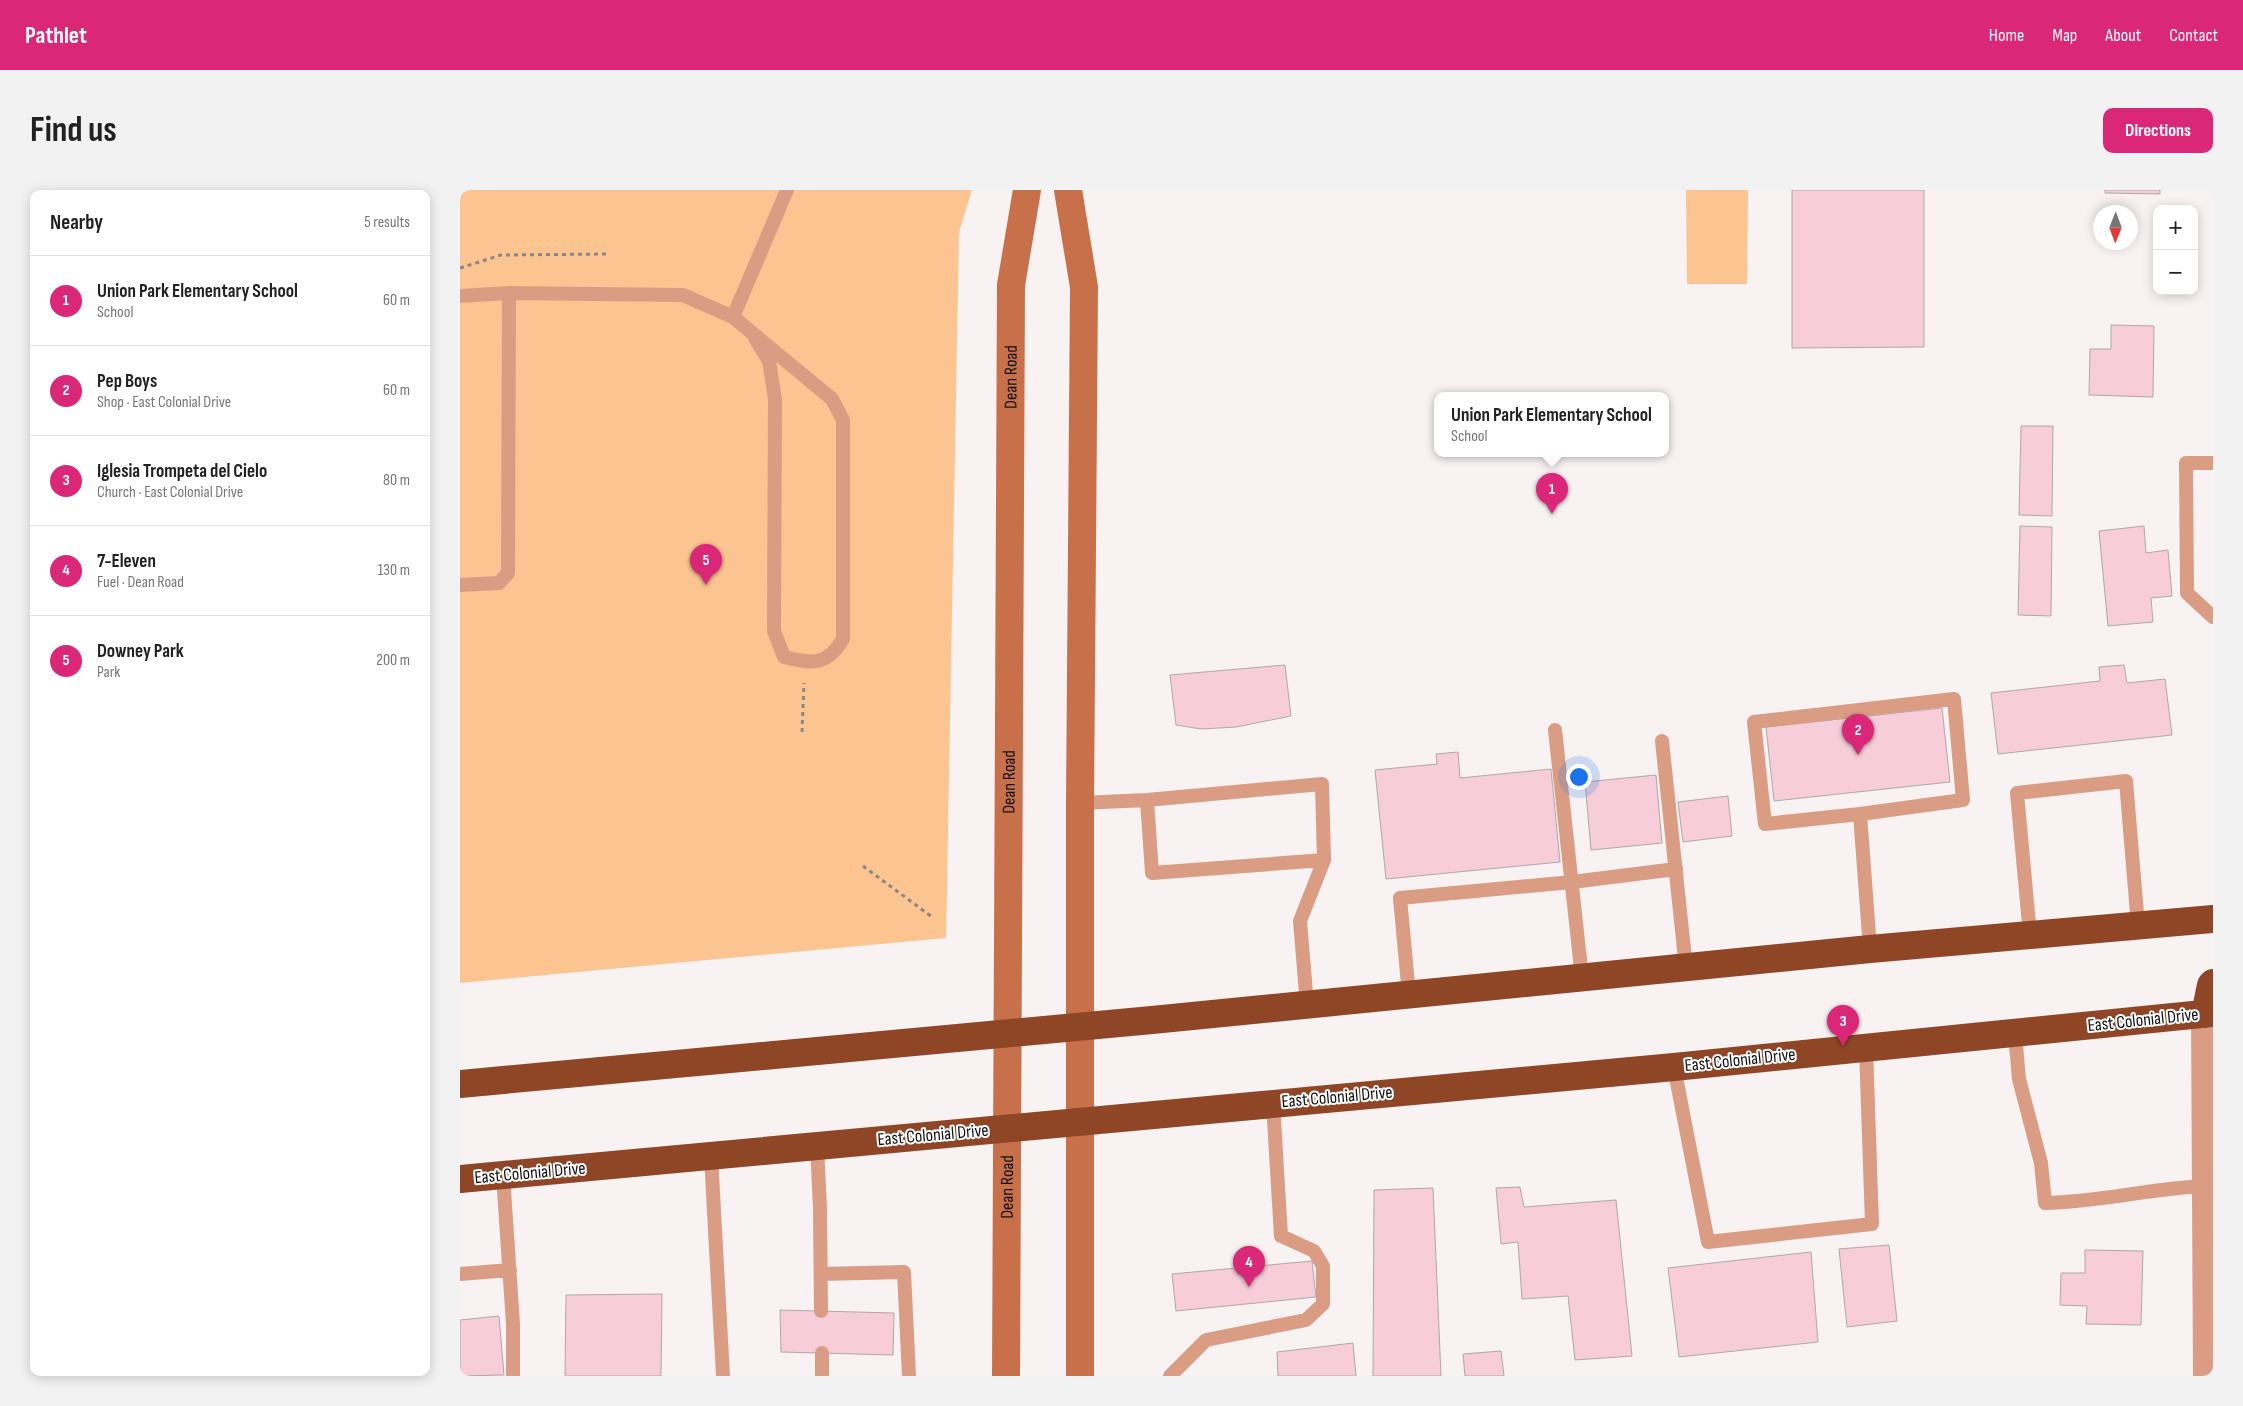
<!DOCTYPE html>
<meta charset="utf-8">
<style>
:root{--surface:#fff;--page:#f2f2f2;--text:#222;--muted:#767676;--line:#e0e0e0;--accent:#db2777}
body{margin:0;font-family:"Sofia Sans Condensed",sans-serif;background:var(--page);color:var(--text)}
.controls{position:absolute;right:15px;top:15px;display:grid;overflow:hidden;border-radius:10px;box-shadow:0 2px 12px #0003}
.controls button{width:45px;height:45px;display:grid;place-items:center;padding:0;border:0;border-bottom:1px solid var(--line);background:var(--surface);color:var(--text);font:25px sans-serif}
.compass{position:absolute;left:1633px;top:15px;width:45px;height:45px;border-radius:50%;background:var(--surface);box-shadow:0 2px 12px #0003;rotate:181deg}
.you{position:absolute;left:1118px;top:586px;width:18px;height:18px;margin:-12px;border:4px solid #fff;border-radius:50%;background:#1a73e8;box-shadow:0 0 0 8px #1a73e833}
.badge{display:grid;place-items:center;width:32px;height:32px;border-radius:50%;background:var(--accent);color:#fff;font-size:16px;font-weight:700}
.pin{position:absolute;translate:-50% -41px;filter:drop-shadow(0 1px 2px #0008)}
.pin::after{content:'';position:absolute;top:26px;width:18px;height:15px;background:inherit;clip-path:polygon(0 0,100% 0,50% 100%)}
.popup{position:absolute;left:974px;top:202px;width:235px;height:65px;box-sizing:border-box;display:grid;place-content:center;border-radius:10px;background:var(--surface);filter:drop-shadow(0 1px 4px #0005);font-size:16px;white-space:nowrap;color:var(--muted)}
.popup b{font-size:19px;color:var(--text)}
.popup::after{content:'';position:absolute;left:50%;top:100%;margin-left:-10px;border:10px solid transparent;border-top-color:var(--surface)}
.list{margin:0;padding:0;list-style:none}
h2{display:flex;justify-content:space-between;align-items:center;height:65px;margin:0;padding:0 20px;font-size:21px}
h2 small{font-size:16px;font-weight:400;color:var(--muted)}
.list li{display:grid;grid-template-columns:32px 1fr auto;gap:15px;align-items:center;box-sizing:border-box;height:90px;padding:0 20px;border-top:1px solid var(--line)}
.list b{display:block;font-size:19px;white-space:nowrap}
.list p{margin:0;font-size:16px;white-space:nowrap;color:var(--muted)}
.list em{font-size:16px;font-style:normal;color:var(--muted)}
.map{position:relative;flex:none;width:1753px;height:1186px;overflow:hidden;border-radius:10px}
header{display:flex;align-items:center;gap:30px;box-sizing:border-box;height:70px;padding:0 25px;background:var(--accent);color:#fff}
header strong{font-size:24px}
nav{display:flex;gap:28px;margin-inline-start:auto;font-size:18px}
.intro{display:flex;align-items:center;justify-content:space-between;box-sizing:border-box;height:120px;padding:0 30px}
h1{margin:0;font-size:35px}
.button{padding:12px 22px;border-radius:10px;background:var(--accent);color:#fff;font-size:18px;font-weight:700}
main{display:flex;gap:30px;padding:0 30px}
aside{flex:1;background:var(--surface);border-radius:10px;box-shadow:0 2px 12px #0003}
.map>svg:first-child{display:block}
.green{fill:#fcc490}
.building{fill:#f6cdd8;stroke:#aea8a9}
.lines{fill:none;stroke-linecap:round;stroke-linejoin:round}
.path{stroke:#8c8787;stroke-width:3;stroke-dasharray:4 4;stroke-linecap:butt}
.lane{stroke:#da9d84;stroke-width:14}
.street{stroke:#da9d84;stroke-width:28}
.secondary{stroke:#c8704a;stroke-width:28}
.highway{stroke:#8f4626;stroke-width:28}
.labels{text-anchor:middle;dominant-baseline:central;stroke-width:4;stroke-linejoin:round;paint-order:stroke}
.street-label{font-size:18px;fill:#110f0f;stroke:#fff}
</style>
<header>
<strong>Pathlet</strong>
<nav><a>Home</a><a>Map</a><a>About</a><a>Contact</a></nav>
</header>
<div class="intro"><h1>Find us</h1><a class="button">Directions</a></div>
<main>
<aside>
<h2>Nearby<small>5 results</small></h2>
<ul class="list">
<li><span class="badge">1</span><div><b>Union Park Elementary School</b><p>School</p></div><em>60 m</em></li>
<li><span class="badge">2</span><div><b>Pep Boys</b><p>Shop · East Colonial Drive</p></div><em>60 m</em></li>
<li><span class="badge">3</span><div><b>Iglesia Trompeta del Cielo</b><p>Church · East Colonial Drive</p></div><em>80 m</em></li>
<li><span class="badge">4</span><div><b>7-Eleven</b><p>Fuel · Dean Road</p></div><em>130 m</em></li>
<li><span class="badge">5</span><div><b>Downey Park</b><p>Park</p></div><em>200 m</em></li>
</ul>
</aside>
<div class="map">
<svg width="1753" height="1186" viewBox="0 0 1753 1186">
<rect width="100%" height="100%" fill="#f9f2f2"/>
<path class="green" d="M0 0H512L499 42 486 748 0 793Z
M1226 0H1288L1287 94H1227Z"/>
<path class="building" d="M1332 0H1464V157L1332 158Z
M1645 0H1700V4L1645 3Z
M1651 135 1694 136 1693 207 1629 205 1630 159H1651Z
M1561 236H1593L1592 326 1559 325Z
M1560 336 1592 337 1591 426 1558 425Z
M1684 336 1686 363 1708 360 1712 406 1691 408 1693 432 1648 436 1639 341Z
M825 475 831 526 776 537 741 539 716 535 710 485Z
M1664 475 1667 493 1705 489 1712 545 1538 564 1531 503 1640 491 1639 477Z
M1482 518 1490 592 1314 611 1306 537Z
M998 562 1000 588 1091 579 1100 672 926 689 915 580 977 574 976 564Z
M1196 585 1202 653 1131 660 1125 592Z
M1268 606 1272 646 1223 652 1218 612Z
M1060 997 1064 1017 1156 1010 1172 1166 1115 1170 1108 1106 1062 1109 1058 1052 1041 1054 1036 998Z
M973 998 981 1186H913L914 1000Z
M1429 1055 1437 1131 1387 1137 1379 1059Z
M1625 1060 1683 1061 1681 1135 1626 1134 1627 1116 1600 1115 1601 1083H1625Z
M1351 1062 1358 1152 1219 1167 1208 1078Z
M852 1071 856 1107 716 1121 712 1084Z
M202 1104 201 1186H105L106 1105Z
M320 1120 434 1123 433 1165 321 1162Z
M39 1126 44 1185 0 1186V1130Z
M893 1153 896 1186H818L817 1162Z
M1041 1161 1044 1186H1005L1003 1164Z"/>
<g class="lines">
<path class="path" d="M0 78 41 65 150 64
M342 542 344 493
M403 676 472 727"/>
<path class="lane" d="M0 106 49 103 223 105 273 127 372 209 383 230V449C367 476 352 474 324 467L314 441 315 209 309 171 295 148
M273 127 327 0
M1753 273H1726L1727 403 1753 427
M0 395 39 393 48 383 49 103
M1095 540 1122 788
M1202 551 1226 778
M687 610 692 683 864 670
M620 613 687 610 862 594 864 670 840 731 847 815
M1400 624 1305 634 1294 532 1494 509 1503 610 1400 624 1410 759
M1570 745 1557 603 1666 591 1678 736
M949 805 940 708 1112 692 1216 679
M1555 844 1559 889 1581 973 1585 1013C1640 1012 1692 998 1746 996
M1214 877 1248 1052 1412 1034 1406 858
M357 956 360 1018 361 1121
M251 966 263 1186
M43 985 53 1134V1186
M0 1084 50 1080
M361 1084 444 1082 449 1186
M362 1186V1163
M710 1186 746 1150 846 1130 863 1114V1076L854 1061 821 1046 813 913"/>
<path class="street" d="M1745 824 1747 1186"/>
<g class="secondary">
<path d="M608 0 624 97 620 613V1186"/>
<path id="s1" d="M546 1186 551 95 567 0"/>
</g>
<path class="highway" d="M1745 824 1751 795 1753 793
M0 894 692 830 1410 759 1753 729
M0 989 1214 877 1753 823"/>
</g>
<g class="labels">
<g class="street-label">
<text stroke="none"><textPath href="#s1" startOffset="999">Dean Road</textPath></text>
<text stroke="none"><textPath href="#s1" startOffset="594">Dean Road</textPath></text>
<text transform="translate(1683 830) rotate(-6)">East Colonial Drive</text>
<text transform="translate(1280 870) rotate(-6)">East Colonial Drive</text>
<text transform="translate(877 907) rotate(-5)">East Colonial Drive</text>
<text transform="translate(473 945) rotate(-5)">East Colonial Drive</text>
<text transform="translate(70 983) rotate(-5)">East Colonial Drive</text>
<text stroke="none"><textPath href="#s1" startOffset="189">Dean Road</textPath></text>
</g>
</g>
</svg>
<div class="controls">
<button>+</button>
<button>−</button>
</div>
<svg class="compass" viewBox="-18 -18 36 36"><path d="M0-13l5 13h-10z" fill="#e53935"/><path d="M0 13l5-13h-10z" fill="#767676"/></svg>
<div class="you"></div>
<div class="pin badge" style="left:1092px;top:324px">1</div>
<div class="popup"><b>Union Park Elementary School</b>School</div>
<div class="pin badge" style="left:1398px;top:565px">2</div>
<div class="pin badge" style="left:1383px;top:856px">3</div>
<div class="pin badge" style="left:789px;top:1097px">4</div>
<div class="pin badge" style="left:246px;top:395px">5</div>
</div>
</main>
